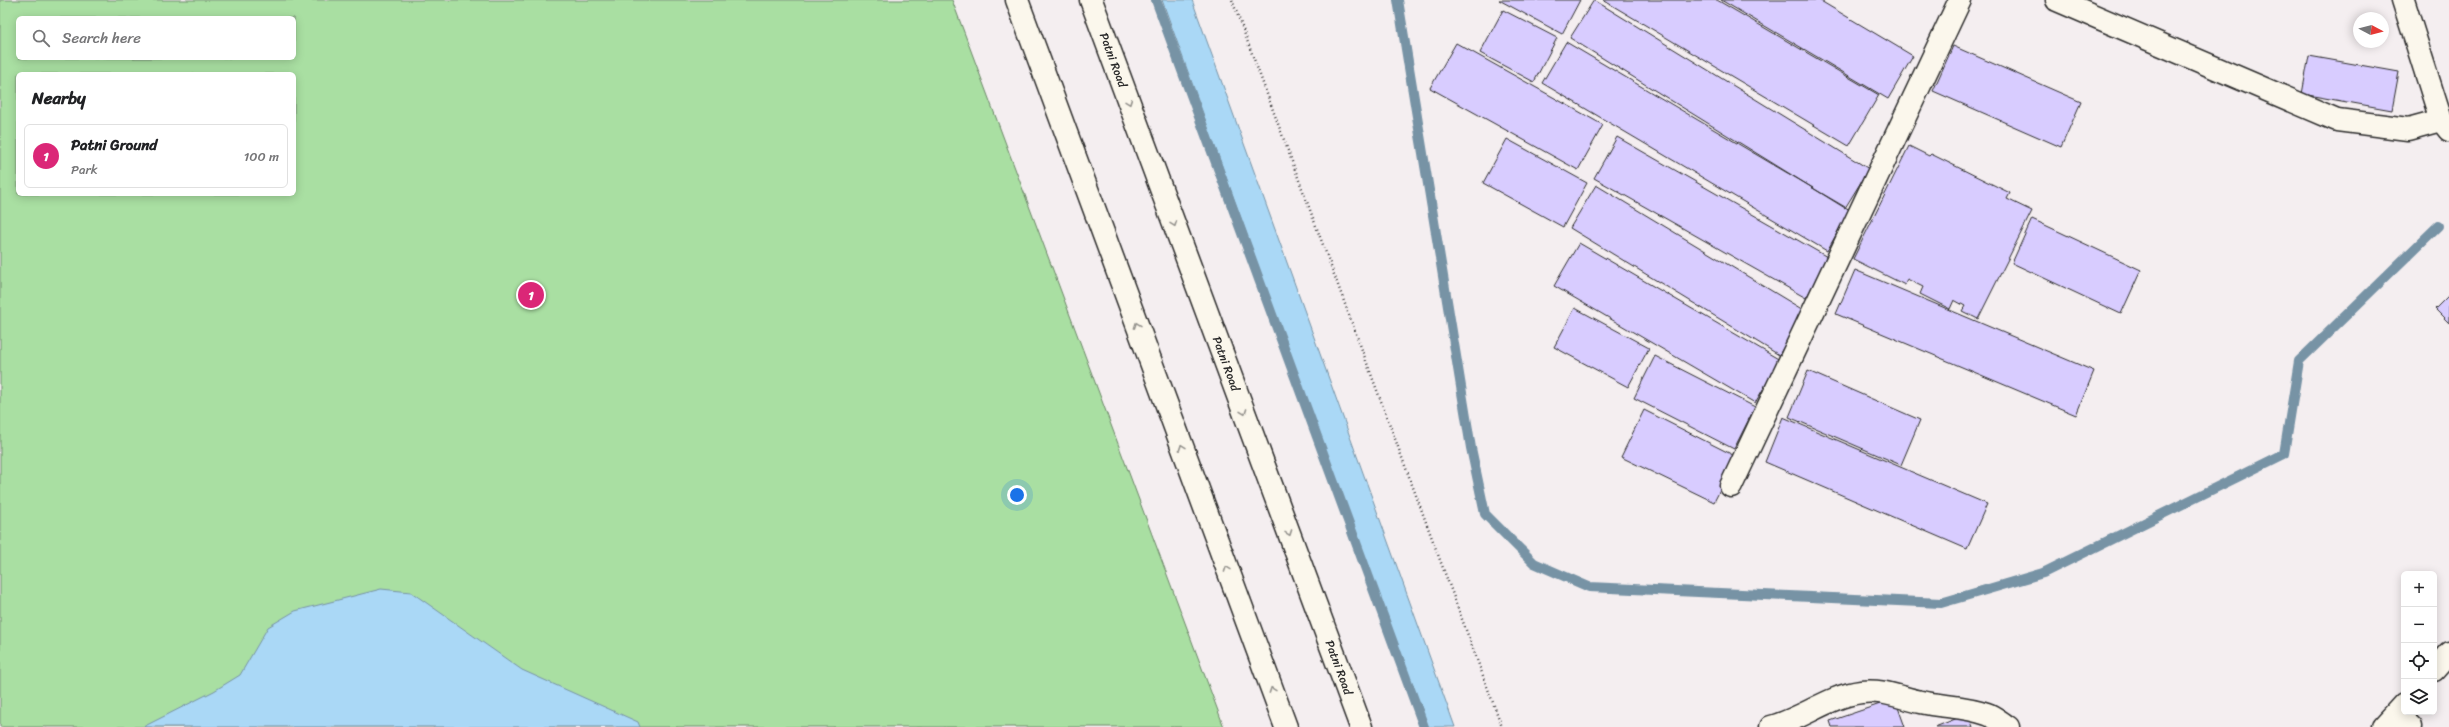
<!DOCTYPE html>
<meta charset="utf-8">
<style>
:root{--surface:#fff;--page:#f2f2f2;--text:#202124;--muted:#757577;--line:#e0e0e0;--accent:#db2777}
body{margin:0;font-family:Sriracha,sans-serif;background:var(--page);color:var(--text)}
.controls{position:absolute;right:12px;bottom:12px;display:grid;overflow:hidden;border-radius:6px;box-shadow:0 2px 10px #0003}
.controls button{width:36px;height:36px;display:grid;place-items:center;padding:0;border:0;border-bottom:1px solid var(--line);background:var(--surface);color:var(--text);font:20px sans-serif}
.compass{position:absolute;left:2353px;top:12px;width:36px;height:36px;border-radius:50%;background:var(--surface);box-shadow:0 2px 10px #0003;rotate:97deg}
.you{position:absolute;left:1017px;top:495px;width:14px;height:14px;margin:-10px;border:3px solid #fff;border-radius:50%;background:#1a73e8;box-shadow:0 0 0 6px #1a73e833}
.badge{display:grid;place-items:center;width:26px;height:26px;border-radius:50%;background:var(--accent);color:#fff;font-size:13px;font-weight:700}
.pin{position:absolute;translate:-50% -50%;border:2px solid #fff;box-shadow:0 1px 4px #0006}
.list{margin:0;padding:0;list-style:none}
h2{display:flex;justify-content:space-between;align-items:center;height:52px;margin:0;padding:0 16px;font-size:17px}
h2 small{font-size:13px;font-weight:400;color:var(--muted)}
.list li{display:grid;grid-template-columns:26px 1fr auto;gap:12px;align-items:center;box-sizing:border-box;height:64px;margin:0 8px 8px;padding:0 8px;border:1px solid var(--line);border-radius:6px}
.list b{display:block;font-size:15px;white-space:nowrap}
.list p{margin:0;font-size:13px;white-space:nowrap;color:var(--muted)}
.list em{font-size:13px;font-style:normal;color:var(--muted)}
.icon{flex:none;width:22px;height:22px;fill:none;stroke:currentColor;stroke-width:2;stroke-linecap:round;stroke-linejoin:round}
.map{position:relative;flex:none;width:2449px;height:727px;overflow:hidden}
.search{position:absolute;background:var(--surface);box-shadow:0 2px 10px #0003;left:16px;top:16px;width:280px;height:44px;display:flex;align-items:center;gap:10px;box-sizing:border-box;padding:0 14px;border-radius:6px;color:var(--muted);font-size:15px}
.panel{position:absolute;background:var(--surface);box-shadow:0 2px 10px #0003;left:16px;top:72px;width:280px;height:124px;border-radius:6px}
.map>svg:first-child{display:block}
.green{fill:#a9dfa2;stroke:#6a8566;fill-rule:evenodd}
.water{fill:#aad8f6;stroke:#7793a5}
.lines{fill:none;stroke-linecap:round;stroke-linejoin:round}
.stream{stroke:#7793a5;stroke-width:10}
.building{fill:#d8ccff;stroke:#2b2b2b}
.minor-casing{stroke:#2b2b2b;stroke-width:25}
.major-casing{stroke:#2b2b2b;stroke-width:25}
.path{stroke:#2b2b2b;stroke-width:2.5;stroke-dasharray:1 3;stroke-linecap:butt}
.minor{stroke:#fbf7ec;stroke-width:22}
.major{stroke:#fbf7ec;stroke-width:22}
.oneway{stroke:#93918c}
.labels{text-anchor:middle;dominant-baseline:central;stroke-width:4;stroke-linejoin:round;paint-order:stroke}
.street-label{font-size:12px;fill:#2b2b2b;stroke:#fbf7ec}
</style>
<div class="map">
<svg width="2449" height="727" viewBox="0 0 2449 727">
<rect width="100%" height="100%" fill="#f4eef0"/>
<filter id="ink" filterUnits="userSpaceOnUse"><feTurbulence type="fractalNoise" baseFrequency=".025" numOctaves="2"/><feDisplacementMap in="SourceGraphic" scale="8" xChannelSelector="R" yChannelSelector="G"/><feConvolveMatrix kernelMatrix="1 2 1 2 8 2 1 2 1" color-interpolation-filters="sRGB"/></filter>
<g filter="url(#ink)">
<path class="green" d="M0 0H952L1224 727H0ZM18 18H294V58H18ZM18 74H294V194H18Z"/>
<path class="water" d="M1162 0H1192L1455 727H1425Z
M381 589 411 592 522 670 638 722 640 727H143L214 691 240 675 268 627 295 611Z"/>
<g class="lines">
<path class="stream" d="M1156 0 1424 727
M1398 0 1471 448 1485 514 1534 563 1589 587 1941 603 2043 573 2284 454 2299 361 2438 226"/>
</g>
<path class="building" d="M1499 0H1580L1562 34Z
M1594 0 1869 169 1845 208 1570 38Z
M1603 0H1717L1879 95 1849 146Z
M1721 0H1819L1913 56 1888 99Z
M1503 10 1557 38 1534 82 1480 53Z
M1566 42 1850 210 1827 251 1542 83Z
M1456 43 1603 125 1578 170 1430 88Z
M1953 46 2081 102 2061 147 1933 91Z
M2309 56 2399 72 2392 110 2302 94Z
M1617 137 1829 258 1806 298 1594 178Z
M1507 139 1587 183 1563 227 1483 183Z
M1909 146 1929 156 1931 154 2010 193 2007 199 2032 211 1978 319 1962 311 1965 306 1954 300 1950 309 1920 294 1923 287 1907 279 1905 285 1853 259Z
M1596 185 1805 311 1779 355 1570 228Z
M2032 219 2141 270 2121 314 2012 263Z
M1579 243 1780 360 1755 403 1554 286Z
M1855 270 2094 371 2076 415 1836 314Z
M2449 295V323L2435 309Z
M1575 308 1649 348 1628 387 1554 347Z
M1655 356 1755 407 1734 449 1634 398Z
M1808 371 1920 420 1901 465 1789 417Z
M1644 410 1737 457 1714 502 1621 457Z
M1783 417 1987 504 1967 549 1765 462Z
M1895 699 1905 727H1832L1830 721Z
M1968 714 1973 727H1935Z"/>
<g class="lines">
<g class="minor-casing">
<path id="minor" d="M2057 0 2337 120 2408 129 2441 120 2449 130
M2403 0 2441 120
M1731 486 1960 0
M2434 670 2449 653
M2395 714 2411 727
M1771 727C1802 719 1829 696 1861 692 1883 689 1901 698 1921 702 1943 707 1966 706 1987 714 1994 716 2001 723 2008 727
M2383 727 2404 704"/>
</g>
<g class="major-casing">
<g id="major">
<path d="M1017 0 1286 727"/>
<path id="s1" d="M1091 0 1361 727"/>
</g>
</g>
<path class="path" d="M1232 0 1502 727"/>
<use href="#minor" class="minor"/>
<use href="#major" class="major"/>
</g>
<defs><path id="oneway-chevron" d="M-2-3.5L2.5 0L-2 3.5" fill="none" stroke-width="1.6" stroke-linecap="round" stroke-linejoin="round"/></defs>
<g class="oneway">
<use href="#oneway-chevron" transform="translate(1129 102) rotate(70)"/>
<use href="#oneway-chevron" transform="translate(1174 224) rotate(70)"/>
<use href="#oneway-chevron" transform="translate(1137 325) rotate(-110)"/>
<use href="#oneway-chevron" transform="translate(1244 412) rotate(70)"/>
<use href="#oneway-chevron" transform="translate(1182 447) rotate(-110)"/>
<use href="#oneway-chevron" transform="translate(1289 533) rotate(70)"/>
<use href="#oneway-chevron" transform="translate(1227 569) rotate(-110)"/>
<use href="#oneway-chevron" transform="translate(1272 690) rotate(-110)"/>
</g>
</g>
<g class="labels">
<g class="street-label">
<text stroke="none"><textPath href="#s1" startOffset="64">Patni Road</textPath></text>
<text stroke="none"><textPath href="#s1" startOffset="388">Patni Road</textPath></text>
<text stroke="none"><textPath href="#s1" startOffset="712">Patni Road</textPath></text>
</g>
</g>
</svg>
<div class="controls">
<button>+</button>
<button>−</button>
<button><svg class="icon" aria-label="locate" viewBox="0 0 24 24"><circle cx="12" cy="12" r="6"/><path d="M12 2v4M12 18v4M2 12h4M18 12h4"/></svg></button>
<button><svg class="icon" aria-label="layers" viewBox="0 0 24 24"><path d="M12 4l9 5-9 5-9-5zM3 14l9 5 9-5"/></svg></button>
</div>
<svg class="compass" viewBox="-18 -18 36 36"><path d="M0-13l5 13h-10z" fill="#e53935"/><path d="M0 13l5-13h-10z" fill="#757577"/></svg>
<div class="you"></div>
<div class="pin badge" style="left:531px;top:295px">1</div>
<div class="search"><svg class="icon" aria-label="search" viewBox="0 0 24 24"><circle cx="10" cy="10" r="6"/><path d="M15 15l6 6"/></svg>Search here</div>
<section class="panel">
<h2>Nearby<small></small></h2>
<ul class="list">
<li><span class="badge">1</span><div><b>Patni Ground</b><p>Park</p></div><em>100 m</em></li>
</ul>
</section>
</div>
